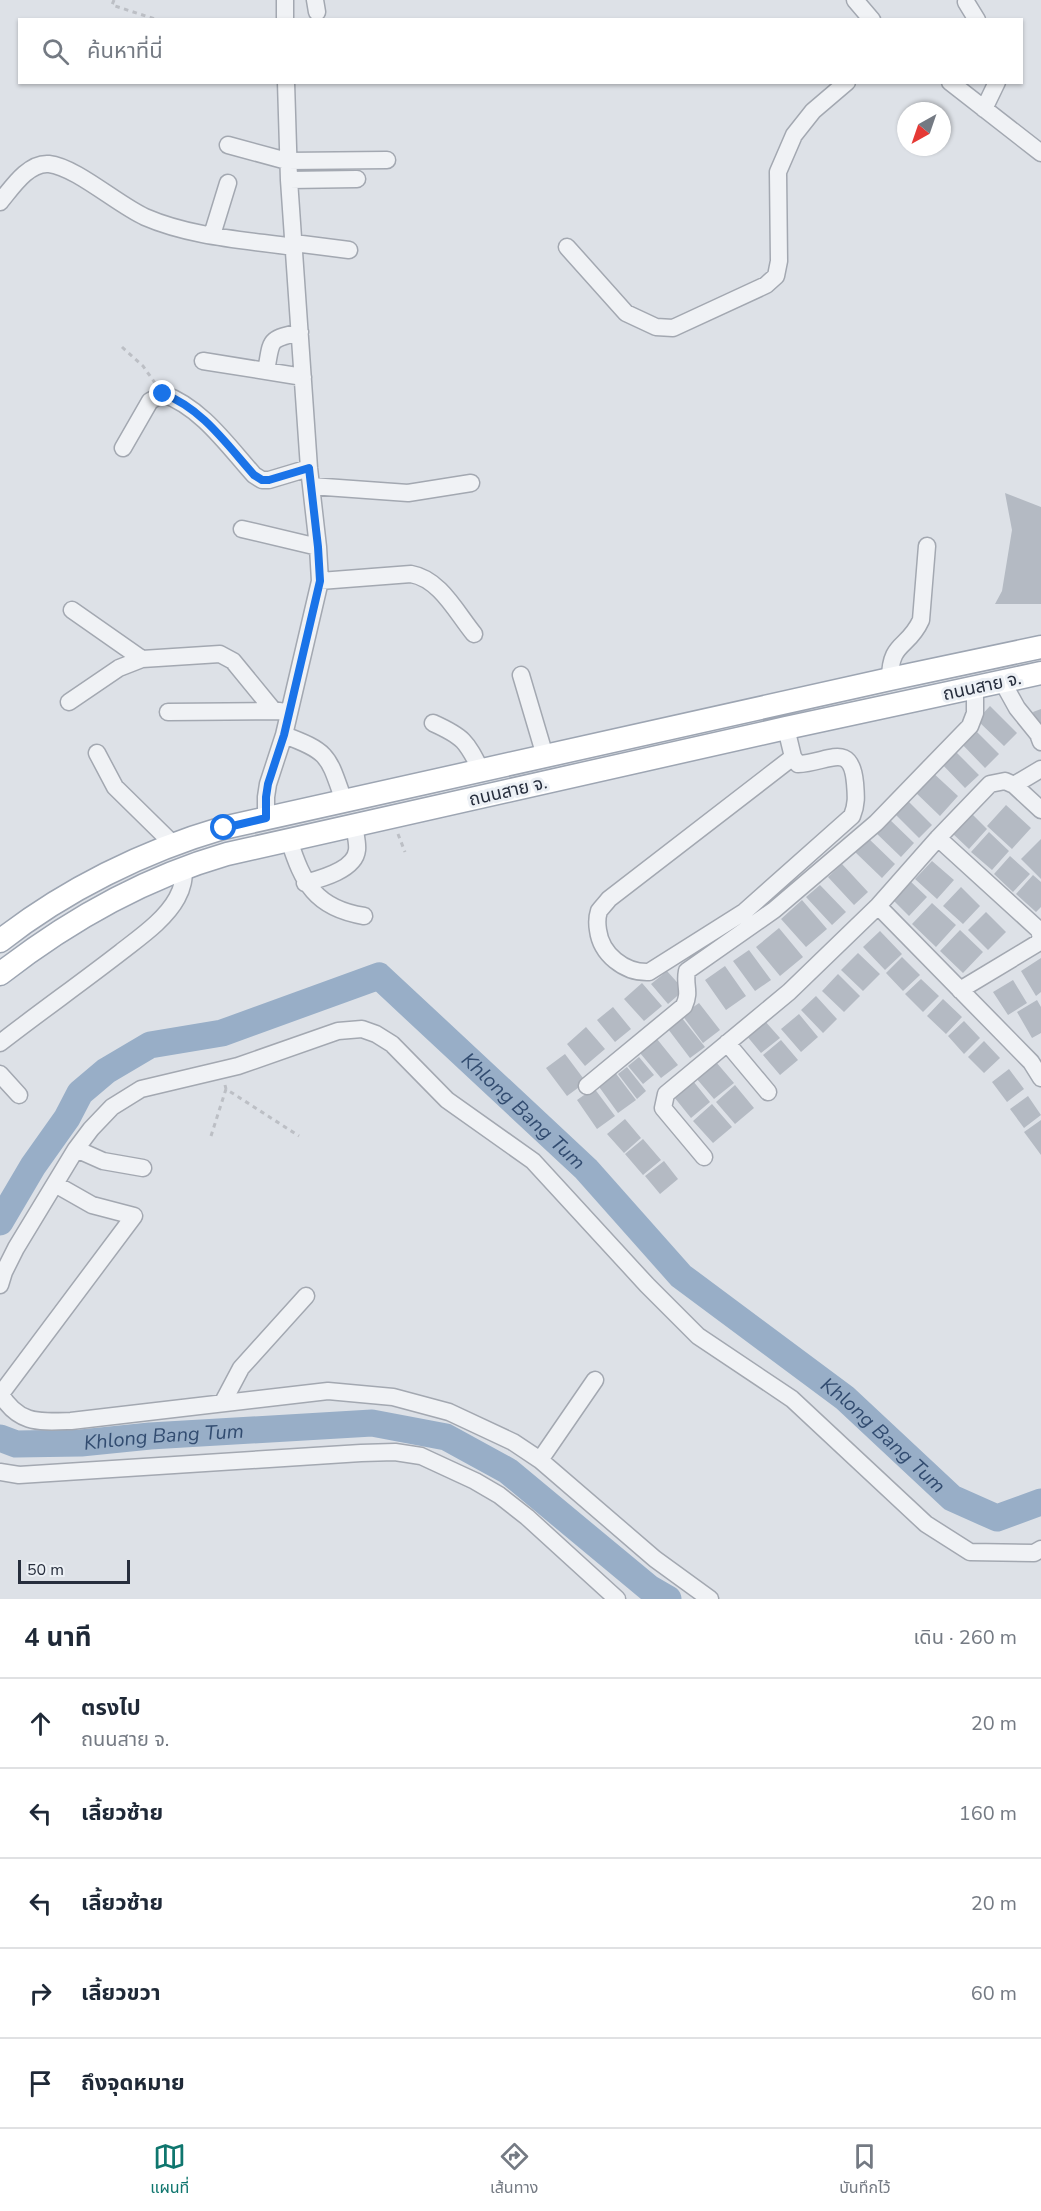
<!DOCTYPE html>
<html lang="th">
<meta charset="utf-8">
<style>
:root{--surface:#fff;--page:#f6f6f7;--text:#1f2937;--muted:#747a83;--line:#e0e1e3;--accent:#0f766e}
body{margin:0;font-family:"Nunito Sans","Noto Sans Thai",sans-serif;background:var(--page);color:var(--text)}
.compass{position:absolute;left:897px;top:102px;width:54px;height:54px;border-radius:50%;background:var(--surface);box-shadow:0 2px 4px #0004;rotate:220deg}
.scale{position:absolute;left:18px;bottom:15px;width:112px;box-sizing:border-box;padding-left:6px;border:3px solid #272e3d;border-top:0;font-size:16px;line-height:21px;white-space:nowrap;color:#272e3d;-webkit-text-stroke:4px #ecf0f5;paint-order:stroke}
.stop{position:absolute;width:18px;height:18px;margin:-14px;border:4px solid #1a73e8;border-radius:50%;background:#fff}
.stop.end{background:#1a73e8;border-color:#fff;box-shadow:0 2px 6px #0008}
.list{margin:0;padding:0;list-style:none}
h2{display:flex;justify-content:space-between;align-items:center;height:78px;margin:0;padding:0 24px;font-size:26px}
h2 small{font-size:20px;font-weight:400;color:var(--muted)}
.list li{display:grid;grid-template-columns:39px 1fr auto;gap:18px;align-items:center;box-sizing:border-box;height:90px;padding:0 24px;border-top:2px solid var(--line)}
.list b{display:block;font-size:22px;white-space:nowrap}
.list p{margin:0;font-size:20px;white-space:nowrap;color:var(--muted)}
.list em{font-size:20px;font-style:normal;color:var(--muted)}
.icon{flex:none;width:33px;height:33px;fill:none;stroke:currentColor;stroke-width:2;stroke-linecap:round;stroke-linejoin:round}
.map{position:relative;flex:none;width:1041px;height:1599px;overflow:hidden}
.search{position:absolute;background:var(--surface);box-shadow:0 2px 4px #0004;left:18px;right:18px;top:18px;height:66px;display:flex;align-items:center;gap:15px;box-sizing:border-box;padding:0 21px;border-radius:0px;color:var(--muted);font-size:22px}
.sheet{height:528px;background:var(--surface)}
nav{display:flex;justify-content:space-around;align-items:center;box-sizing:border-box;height:84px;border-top:2px solid var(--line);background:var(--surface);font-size:16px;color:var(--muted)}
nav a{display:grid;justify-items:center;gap:3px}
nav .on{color:var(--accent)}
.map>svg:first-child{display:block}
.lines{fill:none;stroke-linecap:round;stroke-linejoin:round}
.river{stroke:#98aec7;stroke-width:27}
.building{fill:#b4bac3}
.minor-casing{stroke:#a3a8b1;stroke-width:19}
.major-casing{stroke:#9da5b2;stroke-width:25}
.path{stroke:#bcbfc5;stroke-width:3;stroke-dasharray:4.5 4.5;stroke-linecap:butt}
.minor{stroke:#f0f2f5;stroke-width:16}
.major{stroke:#fff;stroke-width:22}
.route{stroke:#1a73e8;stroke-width:8}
.labels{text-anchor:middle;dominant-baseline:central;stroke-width:6;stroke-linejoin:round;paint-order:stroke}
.street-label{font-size:18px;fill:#272e3d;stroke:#ecf0f5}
.water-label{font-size:20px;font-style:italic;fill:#324c70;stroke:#ecf0f5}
</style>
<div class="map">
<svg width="1041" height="1599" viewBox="0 0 1041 1599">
<rect width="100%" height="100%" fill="#dde1e7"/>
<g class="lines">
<g class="river">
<path id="s1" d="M0 1222 33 1166 67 1118 80 1093 106 1071 150 1045 222 1033 379 976 586 1169 681 1276 845 1398 952 1498 997 1518 1041 1502"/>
<path id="s2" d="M0 1438 16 1444 81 1443 150 1436 372 1423 446 1437 508 1471 649 1588 668 1599"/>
</g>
</g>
<path class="building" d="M1005 493 1041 507V604H995L1002 591 1012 530Z
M990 706 1017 733 1004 746 977 720Z
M1041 709V736H1040L1033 712Z
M972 727 999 754 985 768 959 741Z
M952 748 979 775 965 788 939 761Z
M931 771 958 796 940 816 913 790Z
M905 798 932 825 919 838 892 811Z
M1006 805 1031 828 1012 849 987 826Z
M971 813 987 829 969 849 952 833Z
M887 817 914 843 901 857 874 831Z
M989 832 1009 851 992 870 971 852Z
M868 838 895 864 882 878 855 852Z
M1041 839V879L1021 859Z
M1010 856 1030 874 1013 892 994 874Z
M932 861 954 880 937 899 915 879Z
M842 864 868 892 854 905 828 877Z
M1033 875 1041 882V907L1036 912 1016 894Z
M909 880 927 897 909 916 891 898Z
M820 885 846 912 832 925 806 897Z
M961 887 980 906 963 924 943 906Z
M802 900 827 929 806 947 781 919Z
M932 903 956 925 936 947 912 924Z
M986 912 1006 932 988 950 968 930Z
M779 928 803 957 780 976 756 947Z
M960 930 983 952 963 973 940 951Z
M880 931 902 954 885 970 863 947Z
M749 950 771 980 755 991 733 961Z
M858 953 880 974 863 991 841 970Z
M902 957 920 975 903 991 886 973Z
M1041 958V992L1036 996 1021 971Z
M725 966 746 996 726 1010 705 980Z
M667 971 684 990 668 1004 651 984Z
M838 974 860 996 844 1012 822 991Z
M921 979 939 996 923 1012 905 994Z
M1013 980 1027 1003 1008 1015 993 992Z
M642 983 662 1006 644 1021 624 999Z
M816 996 837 1019 823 1033 801 1010Z
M943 999 962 1017 946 1034 927 1016Z
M1037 1000 1041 1007V1033L1032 1038 1017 1012Z
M699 1003 720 1030 703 1043 682 1015Z
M613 1007 631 1029 615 1042 597 1020Z
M799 1014 818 1037 801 1052 781 1029Z
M682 1018 705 1047 690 1058 668 1029Z
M764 1020 780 1038 761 1053 746 1035Z
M964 1021 980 1038 964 1054 948 1036Z
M586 1027 605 1049 585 1066 567 1044Z
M657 1039 678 1065 661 1078 640 1053Z
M781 1040 798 1060 780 1075 763 1055Z
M984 1041 1000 1058 984 1073 968 1057Z
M565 1054 586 1082 567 1096 546 1068Z
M639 1057 654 1075 643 1084 628 1066Z
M716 1062 734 1083 714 1099 696 1078Z
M627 1067 646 1091 637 1099 618 1074Z
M1009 1069 1024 1089 1007 1102 992 1082Z
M614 1071 636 1100 618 1113 597 1084Z
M693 1081 710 1102 691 1118 674 1097Z
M735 1085 754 1108 735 1124 716 1102Z
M594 1088 615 1116 597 1129 577 1100Z
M1028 1096 1041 1115 1024 1128 1010 1109Z
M712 1104 732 1127 713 1143 693 1121Z
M625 1119 641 1138 624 1153 607 1134Z
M1041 1120V1155L1024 1132Z
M643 1139 661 1160 643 1175 625 1154Z
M664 1161 678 1179 660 1194 645 1176Z"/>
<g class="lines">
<g class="minor-casing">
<path id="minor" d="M285 0V20
M315 0 317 12
M855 0 872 20
M966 2 977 20
M950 82 1041 153
M984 109 997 82
M228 145 287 161 387 160
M289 180 357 179
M0 202C11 189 28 162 49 164 76 167 118 205 145 217 191 237 245 240 294 247
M212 235 228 183
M294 243 349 250
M567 247 626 313 656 327 673 328 766 285 776 276 779 261 778 172 794 135 813 111 847 82
M203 361 303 377
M266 371C272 339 267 340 300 332
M123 448 150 401 163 394C201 407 228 446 254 475L262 480H269L309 468
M311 486 408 493 471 483
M242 529 318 547
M320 581 411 574C440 579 456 612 474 634
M72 610 142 659
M521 675 545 756
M890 679C890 641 908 649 921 620L927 546
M1002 681 1017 708 1038 734 1041 742
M69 702 119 668 142 659 220 654 233 661 274 711
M168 712 280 711
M433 723C464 737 466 741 481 770
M786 728 793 757 798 764C828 763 851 740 855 783 856 795 857 804 852 816L744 912 649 972C624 973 601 954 598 930 597 924 597 917 599 911 602 907 606 903 609 899L793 757
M284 735C330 752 328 756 344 801
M97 753 115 787 173 844
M1014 785 1041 769
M266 818V797L268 784 284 735 320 581 318 547 309 468 289 180 286 82
M938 838 1039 930 1041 938 1038 943 960 990
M289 840C303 883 315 908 364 916
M305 883C320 879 355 870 357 850 358 843 355 833 354 825
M878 906 1031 1062 1041 1078
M0 1043C40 1012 81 983 121 952 140 937 165 920 177 898 183 887 184 879 184 867
M727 1043 768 1092
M0 1074 19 1095
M587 1086 684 1006C691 991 684 986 687 971L774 910 876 823 970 726 975 713V687
M76 1149 103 1161 143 1168
M704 1157 663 1108 666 1094 789 992 878 906 938 838 990 784 1005 781 1014 785 1041 810
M0 1285 4 1272 16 1248 76 1149 91 1129 112 1107 141 1089 238 1066 338 1031 362 1029 376 1034 392 1044 447 1100 533 1161 647 1285 698 1336 792 1399 926 1524 970 1552 1034 1553 1041 1549
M0 1393C18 1424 38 1422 71 1421L328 1391 393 1397 449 1412 513 1442 540 1460 655 1559 710 1599
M0 1395 134 1216 92 1205 55 1184
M223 1402 241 1368 306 1296
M540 1460 595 1380
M0 1472 19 1475 361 1453 395 1452 421 1456 475 1481 499 1495 527 1517 617 1599"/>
</g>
<g class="major-casing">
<path id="major" d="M0 941C65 890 144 851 223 828L890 679 1041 647
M0 974C68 921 144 878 227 854L786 728 1041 673"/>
</g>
<path class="path" d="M114 0 112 5 158 20
M122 347 143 366 155 383
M398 834 405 852
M225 1085 226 1089 299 1136
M211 1136 226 1089"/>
<use href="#minor" class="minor"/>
<use href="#major" class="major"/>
</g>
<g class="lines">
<path class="route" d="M163 394C201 407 228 446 254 475L262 480H269L309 468 318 547 320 581 284 735 268 784 266 797V818L224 828"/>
</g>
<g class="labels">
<g class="street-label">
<text transform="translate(982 686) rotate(-12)">ถนนสาย จ.</text>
<text transform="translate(508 791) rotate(-13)">ถนนสาย จ.</text>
</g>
<g class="water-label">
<text stroke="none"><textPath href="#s1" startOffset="675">Khlong Bang Tum</textPath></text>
<text stroke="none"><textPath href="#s1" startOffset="1161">Khlong Bang Tum</textPath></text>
<text stroke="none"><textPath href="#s2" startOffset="165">Khlong Bang Tum</textPath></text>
</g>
</g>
</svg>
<svg class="compass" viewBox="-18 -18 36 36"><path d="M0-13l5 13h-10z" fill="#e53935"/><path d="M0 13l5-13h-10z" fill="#747a83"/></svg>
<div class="scale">50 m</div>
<div class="stop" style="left:224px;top:828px"></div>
<div class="stop end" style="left:163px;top:394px"></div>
<div class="search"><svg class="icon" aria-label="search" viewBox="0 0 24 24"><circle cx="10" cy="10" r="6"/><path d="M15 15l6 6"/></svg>ค้นหาที่นี่</div>
</div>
<section class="sheet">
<h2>4 นาที<small>เดิน · 260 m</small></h2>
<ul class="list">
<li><svg class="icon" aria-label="ahead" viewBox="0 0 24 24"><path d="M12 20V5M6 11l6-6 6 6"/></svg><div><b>ตรงไป</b><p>ถนนสาย จ.</p></div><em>20 m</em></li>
<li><svg class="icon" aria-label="left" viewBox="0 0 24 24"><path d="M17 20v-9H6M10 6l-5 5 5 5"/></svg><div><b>เลี้ยวซ้าย</b></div><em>160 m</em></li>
<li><svg class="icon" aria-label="left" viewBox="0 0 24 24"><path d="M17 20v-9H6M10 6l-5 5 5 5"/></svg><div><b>เลี้ยวซ้าย</b></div><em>20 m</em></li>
<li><svg class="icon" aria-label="right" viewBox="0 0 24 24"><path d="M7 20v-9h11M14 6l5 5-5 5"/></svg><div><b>เลี้ยวขวา</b></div><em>60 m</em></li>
<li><svg class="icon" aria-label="arrive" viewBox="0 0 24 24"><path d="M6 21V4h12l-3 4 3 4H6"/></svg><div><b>ถึงจุดหมาย</b></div></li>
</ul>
</section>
<nav>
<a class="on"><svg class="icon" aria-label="map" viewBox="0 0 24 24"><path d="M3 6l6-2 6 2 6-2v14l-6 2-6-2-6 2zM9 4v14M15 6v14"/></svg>แผนที่</a>
<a><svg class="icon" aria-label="directions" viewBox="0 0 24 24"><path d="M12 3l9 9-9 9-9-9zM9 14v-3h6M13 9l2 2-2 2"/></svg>เส้นทาง</a>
<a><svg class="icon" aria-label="saved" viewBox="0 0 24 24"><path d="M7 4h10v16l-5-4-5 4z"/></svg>บันทึกไว้</a>
</nav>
